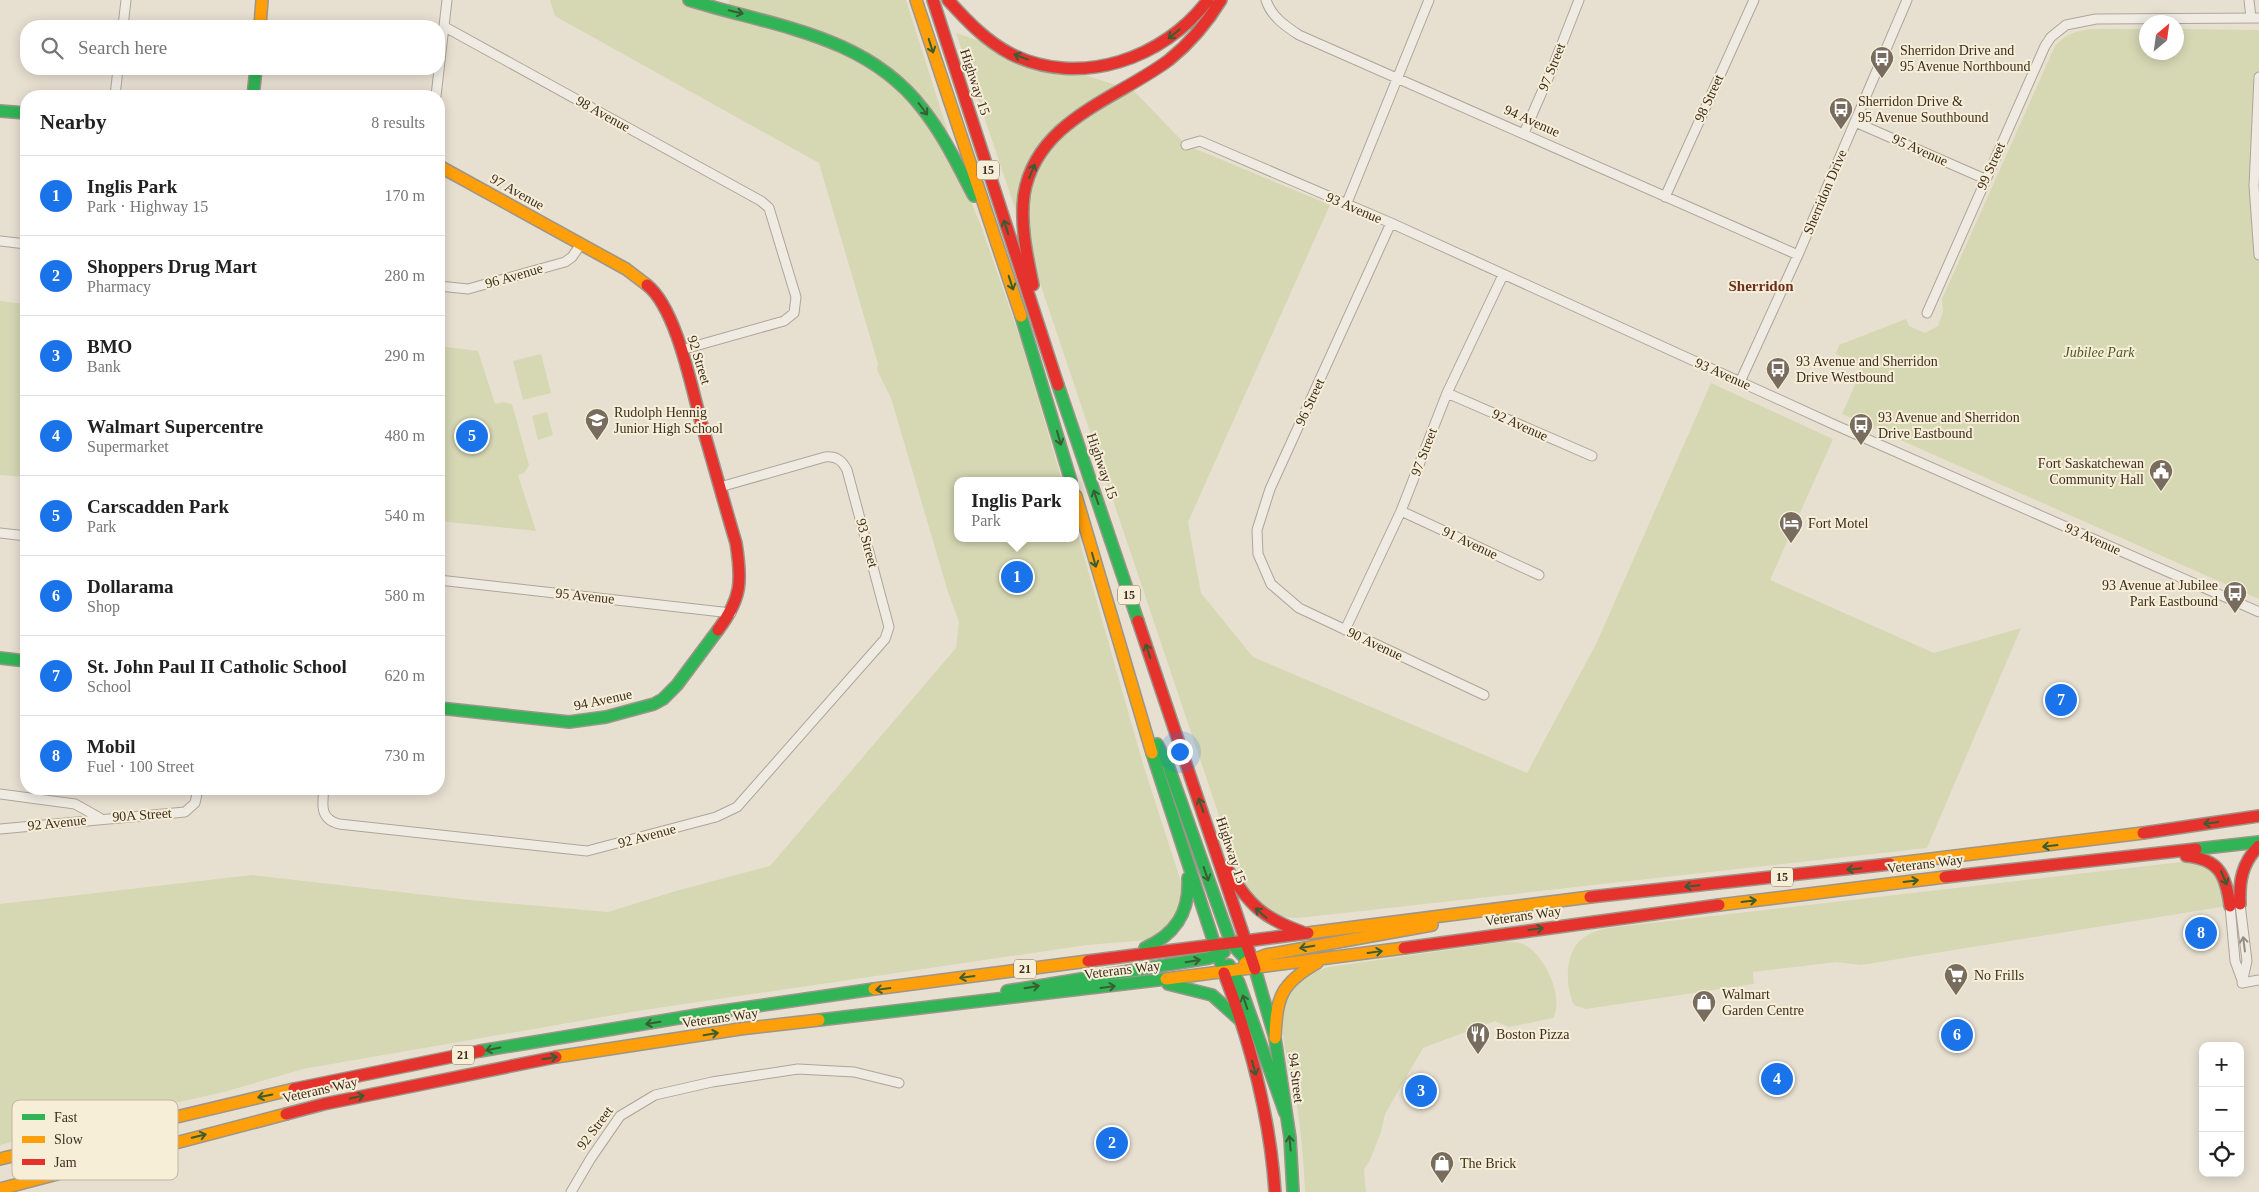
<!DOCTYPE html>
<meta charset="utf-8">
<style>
:root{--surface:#fff;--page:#f6f6f6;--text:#222;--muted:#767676;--line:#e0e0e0;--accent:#1a73e8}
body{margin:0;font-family:"Times New Roman",serif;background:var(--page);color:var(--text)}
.controls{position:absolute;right:15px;bottom:15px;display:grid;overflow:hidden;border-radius:10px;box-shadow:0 2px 12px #0003}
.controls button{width:45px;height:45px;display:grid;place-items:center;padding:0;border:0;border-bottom:1px solid var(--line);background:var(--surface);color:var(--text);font:25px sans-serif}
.compass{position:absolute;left:2139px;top:15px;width:45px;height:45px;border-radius:50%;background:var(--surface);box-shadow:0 2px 12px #0003;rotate:29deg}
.you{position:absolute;left:1179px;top:751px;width:18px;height:18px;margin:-12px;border:4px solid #fff;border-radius:50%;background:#1a73e8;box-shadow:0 0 0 8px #1a73e833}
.badge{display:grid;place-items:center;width:32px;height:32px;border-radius:50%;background:var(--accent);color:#fff;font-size:16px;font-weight:700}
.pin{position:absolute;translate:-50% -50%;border:2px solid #fff;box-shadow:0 1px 5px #0006}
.popup{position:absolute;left:954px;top:477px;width:125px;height:65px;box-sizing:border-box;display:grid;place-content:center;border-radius:10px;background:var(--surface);filter:drop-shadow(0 1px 4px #0005);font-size:16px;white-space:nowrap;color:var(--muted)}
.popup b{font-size:19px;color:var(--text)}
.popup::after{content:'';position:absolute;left:50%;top:100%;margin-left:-10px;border:10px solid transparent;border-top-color:var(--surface)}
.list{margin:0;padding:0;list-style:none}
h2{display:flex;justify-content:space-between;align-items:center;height:65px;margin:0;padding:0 20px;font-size:21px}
h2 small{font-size:16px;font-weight:400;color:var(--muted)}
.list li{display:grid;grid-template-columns:32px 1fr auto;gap:15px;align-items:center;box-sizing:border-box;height:80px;padding:0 20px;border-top:1px solid var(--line)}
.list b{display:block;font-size:19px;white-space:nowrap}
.list p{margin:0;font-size:16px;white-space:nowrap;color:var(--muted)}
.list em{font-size:16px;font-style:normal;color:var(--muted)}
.icon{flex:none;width:28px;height:28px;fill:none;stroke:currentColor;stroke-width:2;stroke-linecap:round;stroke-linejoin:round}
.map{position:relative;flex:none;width:2259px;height:1192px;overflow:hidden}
.search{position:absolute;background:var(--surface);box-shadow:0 2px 12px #0003;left:20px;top:20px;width:425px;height:55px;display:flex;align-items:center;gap:12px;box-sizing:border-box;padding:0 18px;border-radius:20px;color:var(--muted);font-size:19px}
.panel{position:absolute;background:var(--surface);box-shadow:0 2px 12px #0003;left:20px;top:90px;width:425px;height:705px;border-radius:20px}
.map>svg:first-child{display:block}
.green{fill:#d6d7b3}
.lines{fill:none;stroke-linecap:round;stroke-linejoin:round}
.street-casing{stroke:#ada599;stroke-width:11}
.fast-casing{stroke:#9c958a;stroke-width:14}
.slow-casing{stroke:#9c958a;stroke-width:14}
.jam-casing{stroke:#9c958a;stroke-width:14}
.street{stroke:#efebe3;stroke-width:9}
.fast{stroke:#30b455;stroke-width:11}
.slow{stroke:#ff9f0a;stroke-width:11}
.jam{stroke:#e5322d;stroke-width:11}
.oneway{stroke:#385d33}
.oneway2{stroke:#968c82}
.labels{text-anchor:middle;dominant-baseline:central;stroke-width:4;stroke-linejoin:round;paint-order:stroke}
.shield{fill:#f7eed8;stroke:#756857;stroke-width:1}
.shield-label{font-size:12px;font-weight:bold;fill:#3d2e20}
.poi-label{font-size:14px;fill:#3d2e20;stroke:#f7eed8;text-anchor:start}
.street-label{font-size:14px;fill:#3d2e20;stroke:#f7eed8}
.park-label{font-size:14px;font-style:italic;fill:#4d5a26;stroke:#f7eed8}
.neighbourhood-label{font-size:15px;font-weight:bold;fill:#6b2e1e;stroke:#f7eed8}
.key{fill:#f7eed8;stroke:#bfb4a1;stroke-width:1}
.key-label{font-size:14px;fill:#3d2e20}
</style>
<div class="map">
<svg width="2259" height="1192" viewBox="0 0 2259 1192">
<rect width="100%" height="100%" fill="#e7e0d1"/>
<path class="green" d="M550 0H681L843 52 870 66 919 108 949 152 980 223 1021 341 1062 481H958V538H1076V528L1143 764 1182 885 1183 896 1173 925 1148 940 1087 945 637 1011 303 1069 224 1092 86 1123 0 1145V904L252 875 470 900 608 912 676 891 770 866 956 648 959 622 948 592 891 398 877 370 878 364 819 163 555 16Z
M729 0H906L953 148 877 63 728 6Z
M2091 29H2146V52H2176L2177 29 2259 30V599L1842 414 1863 367 1836 354 1839 345 1906 319 1909 326 1925 333 1938 326 1943 312 1942 299 2055 46C2066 34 2075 31 2091 29Z
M956 33 1134 91 1186 145 1330 205 1188 522 1201 593 1253 657 1527 773 1597 642 1711 383 1833 439 1770 580 1934 653 2021 628 1927 848 1298 918 1278 917 1252 898 1238 872Z
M0 301 26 304V477L0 475Z
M439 346 478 351 495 404 503 402 512 404 529 465 524 473 518 475 536 531 439 521Z
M541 354 551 393 523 400 513 361Z
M547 412 553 435 538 440 532 416Z
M2190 861 2213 868 2227 906 1861 965 1837 962 1753 972 1754 984 1586 1009 1574 1005C1565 986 1564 952 1583 938 1591 932 1599 930 1608 928Z
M1504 942C1510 942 1517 942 1523 944 1544 953 1565 998 1553 1018L1509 1027 1495 1021 1423 1048 1385 1114 1381 1132 1370 1160 1364 1169 1366 1192H1305C1304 1163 1301 1134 1297 1105 1293 1079 1276 1027 1284 1004 1291 983 1310 972 1329 967Z"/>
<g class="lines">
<g class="street-casing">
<path id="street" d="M1266 0C1271 16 1285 26 1299 35L1798 255
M2249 0 2251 18
M123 26 126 0
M445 27 761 201 769 208 796 297 794 313 784 321 681 350
M2259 77 2254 186 2259 255
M115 96 118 69
M436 96 447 0
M1855 122 1985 179
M1524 133 1552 69 1579 0
M1186 145 1200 141 1391 223 1835 425 2259 612
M1665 197 1754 0
M1346 205 1429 0
M1391 223 1270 489 1257 530 1258 554 1271 584 1299 608 1484 695
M0 241 26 244
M439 286 468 289 565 262 572 257 581 244
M1927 313 2045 46 2051 37 2066 25 2096 19 2259 18
M1740 382 1798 255 1907 0
M1447 393 1592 456
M1401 511 1539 575
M0 533 26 536
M439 580 731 613
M1345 630 1401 511 1447 393 1503 275
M324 789C322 805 320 819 339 824L587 851 716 817 737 807 885 639 889 627 847 470C842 460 836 456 825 457L720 487
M0 794 75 804 100 818
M0 829 185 812 195 803 198 789
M2240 904 2247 961 2242 983
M2230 906 2235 961 2242 980
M2242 983 2259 980
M571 1192 591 1158 620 1116 655 1095 712 1082 798 1069 854 1072 899 1083"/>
</g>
<g class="fast-casing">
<path id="fast" d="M689 0C771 26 865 34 922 108 943 134 958 166 974 196
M253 96 256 69
M0 111 26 113
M1021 316 1071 481
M1058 385 1138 621
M0 658 26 661
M439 708 569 722 606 717 654 704 663 699 677 685 718 630
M1157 744 1168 765 1231 943 1253 967
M1152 753 1224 973
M2196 849 2259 842
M1145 948C1176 934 1190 912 1188 878
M1229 965 1239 983 1285 1113
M1255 969 1275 1038 1290 1138 1293 1192
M1168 984 1212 995 1241 1021
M1007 991 1209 958 1224 952
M819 1020 1166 979
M480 1051 709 1013 874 989"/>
</g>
<g class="slow-casing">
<path id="slow" d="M916 0 1021 316
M260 26 262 0
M439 166 626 269 647 285
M1076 496 1152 753
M1890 864 2143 833
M1719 905 1945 877
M1308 933 1590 897
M1245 963 1266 955 1432 925
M1166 979 1404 948
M874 989 1088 961
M1275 1038C1276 998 1281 983 1317 963
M556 1057 740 1029 819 1020
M0 1159 294 1089
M0 1189 286 1114"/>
</g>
<g class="jam-casing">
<path id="jam" d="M933 0 1058 385
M948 0C967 21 986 41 1011 54 1080 88 1164 59 1208 0
M647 285C676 308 691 385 701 422 713 462 724 503 736 543 742 581 742 598 718 630
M1033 285C1027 256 1020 225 1024 195 1036 120 1117 99 1169 60 1190 43 1207 23 1221 0
M1138 621 1255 969
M2143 833 2259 816
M2186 856C2219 859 2226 875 2230 906
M1228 870C1249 905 1263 918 1302 932
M1945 877 2196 849
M1590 897 1890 864
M2240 904C2239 881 2242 863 2259 846
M1404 948 1719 905
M1088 961 1308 933
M1224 973C1251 1044 1270 1116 1275 1192
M294 1089 480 1051
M286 1114 324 1104 556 1057"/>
</g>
<use href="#street" class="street"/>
<use href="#fast" class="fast"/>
<use href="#slow" class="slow"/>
<use href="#jam" class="jam"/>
</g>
<defs><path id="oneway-shaft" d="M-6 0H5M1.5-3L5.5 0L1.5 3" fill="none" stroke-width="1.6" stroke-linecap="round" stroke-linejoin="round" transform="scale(1.25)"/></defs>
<g class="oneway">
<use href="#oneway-shaft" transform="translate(736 12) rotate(13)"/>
<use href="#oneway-shaft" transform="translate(1174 34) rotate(141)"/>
<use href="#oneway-shaft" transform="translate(931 46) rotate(72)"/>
<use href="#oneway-shaft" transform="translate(1021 57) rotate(-159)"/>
<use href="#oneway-shaft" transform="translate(923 109) rotate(53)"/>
<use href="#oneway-shaft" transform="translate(1032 171) rotate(-67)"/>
<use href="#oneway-shaft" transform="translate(1006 227) rotate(-108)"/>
<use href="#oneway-shaft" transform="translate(1011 283) rotate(72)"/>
<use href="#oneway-shaft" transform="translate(1059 438) rotate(74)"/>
<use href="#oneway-shaft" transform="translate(1096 497) rotate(-109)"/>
<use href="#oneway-shaft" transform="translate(1094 560) rotate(74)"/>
<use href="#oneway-shaft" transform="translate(1148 651) rotate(-109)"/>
<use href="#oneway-shaft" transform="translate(1201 805) rotate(-109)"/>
<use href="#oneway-shaft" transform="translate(2211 823) rotate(172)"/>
<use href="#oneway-shaft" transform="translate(2050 846) rotate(173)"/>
<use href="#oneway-shaft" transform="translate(1854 869) rotate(174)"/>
<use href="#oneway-shaft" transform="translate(1206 874) rotate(71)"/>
<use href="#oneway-shaft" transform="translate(2224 878) rotate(67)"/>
<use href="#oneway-shaft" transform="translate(1911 881) rotate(-7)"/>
<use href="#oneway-shaft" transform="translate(1692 886) rotate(174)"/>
<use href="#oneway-shaft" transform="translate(1749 901) rotate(-7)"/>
<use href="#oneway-shaft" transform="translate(1261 913) rotate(-139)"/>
<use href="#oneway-shaft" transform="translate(1536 929) rotate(-8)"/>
<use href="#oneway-shaft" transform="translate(1307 947) rotate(170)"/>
<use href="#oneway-shaft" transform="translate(1375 952) rotate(-8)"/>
<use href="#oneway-shaft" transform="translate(1193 961) rotate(-9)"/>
<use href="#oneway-shaft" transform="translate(967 977) rotate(172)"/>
<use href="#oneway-shaft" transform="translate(1032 987) rotate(-9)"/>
<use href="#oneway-shaft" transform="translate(1108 987) rotate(-8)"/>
<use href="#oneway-shaft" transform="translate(883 989) rotate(172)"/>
<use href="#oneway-shaft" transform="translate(1245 1002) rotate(-109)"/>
<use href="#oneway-shaft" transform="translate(653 1023) rotate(171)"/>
<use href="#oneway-shaft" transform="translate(711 1034) rotate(-9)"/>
<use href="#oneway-shaft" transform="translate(493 1049) rotate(169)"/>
<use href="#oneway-shaft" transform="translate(550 1058) rotate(-9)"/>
<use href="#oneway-shaft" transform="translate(1254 1068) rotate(74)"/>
<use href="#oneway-shaft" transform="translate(265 1096) rotate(168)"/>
<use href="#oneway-shaft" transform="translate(357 1097) rotate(-12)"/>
<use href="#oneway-shaft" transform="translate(199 1136) rotate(-14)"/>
<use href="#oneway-shaft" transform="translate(1290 1143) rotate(-95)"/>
</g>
<use class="oneway2" href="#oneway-shaft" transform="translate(2244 944) rotate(-97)"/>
<defs>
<g id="bus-pin" transform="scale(1.25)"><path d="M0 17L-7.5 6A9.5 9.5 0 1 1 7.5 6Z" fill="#786c5e" stroke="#f7eed8"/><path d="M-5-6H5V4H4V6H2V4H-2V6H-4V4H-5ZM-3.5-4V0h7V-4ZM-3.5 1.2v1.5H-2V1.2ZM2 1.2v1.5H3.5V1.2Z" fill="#fff"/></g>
<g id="school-pin" transform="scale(1.25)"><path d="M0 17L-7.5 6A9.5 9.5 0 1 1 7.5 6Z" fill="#786c5e" stroke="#f7eed8"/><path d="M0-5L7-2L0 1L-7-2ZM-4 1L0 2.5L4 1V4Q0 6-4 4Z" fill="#fff"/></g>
<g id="civic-pin" transform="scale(1.25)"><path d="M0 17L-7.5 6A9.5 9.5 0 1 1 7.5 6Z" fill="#786c5e" stroke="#f7eed8"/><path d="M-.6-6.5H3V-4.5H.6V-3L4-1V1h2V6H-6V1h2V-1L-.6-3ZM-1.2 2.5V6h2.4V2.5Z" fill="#fff"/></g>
<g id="hotel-pin" transform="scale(1.25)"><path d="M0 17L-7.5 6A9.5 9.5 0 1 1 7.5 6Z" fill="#786c5e" stroke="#f7eed8"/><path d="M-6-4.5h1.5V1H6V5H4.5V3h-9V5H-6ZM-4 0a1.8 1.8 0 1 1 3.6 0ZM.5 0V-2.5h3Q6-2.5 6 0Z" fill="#fff"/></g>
<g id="supermarket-pin" transform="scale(1.25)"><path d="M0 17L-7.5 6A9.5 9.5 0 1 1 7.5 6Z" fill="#786c5e" stroke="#f7eed8"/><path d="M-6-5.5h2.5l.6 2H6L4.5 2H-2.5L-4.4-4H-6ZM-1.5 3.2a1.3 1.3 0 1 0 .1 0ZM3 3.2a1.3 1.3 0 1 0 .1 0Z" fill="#fff"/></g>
<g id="shop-pin" transform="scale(1.25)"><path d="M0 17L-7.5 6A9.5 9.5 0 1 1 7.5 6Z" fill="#786c5e" stroke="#f7eed8"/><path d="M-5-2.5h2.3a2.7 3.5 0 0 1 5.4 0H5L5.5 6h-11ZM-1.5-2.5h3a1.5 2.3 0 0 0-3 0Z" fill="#fff"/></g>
<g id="restaurant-pin" transform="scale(1.25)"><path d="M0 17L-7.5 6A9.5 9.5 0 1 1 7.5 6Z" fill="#786c5e" stroke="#f7eed8"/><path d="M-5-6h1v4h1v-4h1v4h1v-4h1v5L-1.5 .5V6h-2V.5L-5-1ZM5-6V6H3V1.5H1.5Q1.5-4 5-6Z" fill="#fff"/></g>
</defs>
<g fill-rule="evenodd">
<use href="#bus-pin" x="1882" y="58"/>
<use href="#bus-pin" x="1841" y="109"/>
<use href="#bus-pin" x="1778" y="369"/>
<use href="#school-pin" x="597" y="420"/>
<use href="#bus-pin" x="1861" y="425"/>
<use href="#civic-pin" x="2161" y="471"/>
<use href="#hotel-pin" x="1791" y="523"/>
<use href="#bus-pin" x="2235" y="593"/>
<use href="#supermarket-pin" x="1956" y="975"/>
<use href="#shop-pin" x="1704" y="1002"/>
<use href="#restaurant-pin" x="1478" y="1034"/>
<use href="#shop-pin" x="1442" y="1163"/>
</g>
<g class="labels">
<g class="shield">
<rect x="977" y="160.5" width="22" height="19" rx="4"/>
<rect x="1118" y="585.5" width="22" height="19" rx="4"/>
<rect x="1771" y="867.5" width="22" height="19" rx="4"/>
<rect x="1014" y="959.5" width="22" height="19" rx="4"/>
<rect x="452" y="1045.5" width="22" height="19" rx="4"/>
</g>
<g class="shield-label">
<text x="988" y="170">15</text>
<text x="1129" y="595">15</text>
<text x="1782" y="877">15</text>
<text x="1025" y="969">21</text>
<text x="463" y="1055">21</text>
</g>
<g class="poi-label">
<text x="1900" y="50">Sherridon Drive and<tspan x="1900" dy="16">95 Avenue Northbound</tspan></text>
<text x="1858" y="101">Sherridon Drive &amp;<tspan x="1858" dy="16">95 Avenue Southbound</tspan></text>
<text x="1796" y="361">93 Avenue and Sherridon<tspan x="1796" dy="16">Drive Westbound</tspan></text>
<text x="614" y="412">Rudolph Hennig<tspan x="614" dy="16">Junior High School</tspan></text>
<text x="1878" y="417">93 Avenue and Sherridon<tspan x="1878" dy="16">Drive Eastbound</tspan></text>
<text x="2144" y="463" text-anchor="end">Fort Saskatchewan<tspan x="2144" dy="16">Community Hall</tspan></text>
<text x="1808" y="523">Fort Motel</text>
<text x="2218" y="585" text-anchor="end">93 Avenue at Jubilee<tspan x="2218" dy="16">Park Eastbound</tspan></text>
<text x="1974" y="975">No Frills</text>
<text x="1722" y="994">Walmart<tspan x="1722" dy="16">Garden Centre</tspan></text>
<text x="1496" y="1034">Boston Pizza</text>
<text x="1460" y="1163">The Brick</text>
</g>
<g class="street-label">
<text transform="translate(1552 67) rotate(-68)">97 Street</text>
<text transform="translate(975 82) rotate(72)">Highway 15</text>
<text transform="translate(1709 98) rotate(-65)">98 Street</text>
<text transform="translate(603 114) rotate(29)">98 Avenue</text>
<text transform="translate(1532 121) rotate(24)">94 Avenue</text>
<text transform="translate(1920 150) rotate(24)">95 Avenue</text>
<text transform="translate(1991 166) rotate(-66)">99 Street</text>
<text transform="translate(517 192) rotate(29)">97 Avenue</text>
<text transform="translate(1825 192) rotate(-67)">Sherridon Drive</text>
<text transform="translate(1354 208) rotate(23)">93 Avenue</text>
<text transform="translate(514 276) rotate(-16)">96 Avenue</text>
<text transform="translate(699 360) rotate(73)">92 Street</text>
<text transform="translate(1723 374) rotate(24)">93 Avenue</text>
<text transform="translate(1310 402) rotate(-65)">96 Street</text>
<text transform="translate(1520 425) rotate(24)">92 Avenue</text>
<text transform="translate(1424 452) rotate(-69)">97 Street</text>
<text transform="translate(1102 466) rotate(71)">Highway 15</text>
<text transform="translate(2093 539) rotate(24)">93 Avenue</text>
<text transform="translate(867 543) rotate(75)">93 Street</text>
<text transform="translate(1470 543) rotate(25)">91 Avenue</text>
<text transform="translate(585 596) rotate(6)">95 Avenue</text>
<text transform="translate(1375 644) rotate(25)">90 Avenue</text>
<text transform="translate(603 700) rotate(-12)">94 Avenue</text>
<text transform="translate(142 815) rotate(-4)">90A Street</text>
<text transform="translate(57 823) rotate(-6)">92 Avenue</text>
<text transform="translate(647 836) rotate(-15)">92 Avenue</text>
<text transform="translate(1231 850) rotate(72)">Highway 15</text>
<text transform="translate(1925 864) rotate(-7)">Veterans Way</text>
<text transform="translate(1523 916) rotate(-8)">Veterans Way</text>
<text transform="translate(1122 970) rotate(-7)">Veterans Way</text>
<text transform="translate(720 1018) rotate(-8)">Veterans Way</text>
<text transform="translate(1296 1078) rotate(83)">94 Street</text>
<text transform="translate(320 1090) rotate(-13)">Veterans Way</text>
<text transform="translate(595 1128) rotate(-53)">92 Street</text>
</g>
<g class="park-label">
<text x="2099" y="352">Jubilee Park</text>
</g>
<g class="neighbourhood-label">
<text x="1761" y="286">Sherridon</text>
</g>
</g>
<rect x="12" y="1100" width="166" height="80" rx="8" class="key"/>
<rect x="22" y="1114" width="23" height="6" fill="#30b455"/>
<rect x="22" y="1136" width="23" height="7" fill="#ff9f0a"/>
<rect x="22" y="1159" width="23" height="6" fill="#e5322d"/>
<g class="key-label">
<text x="54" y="1122">Fast</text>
<text x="54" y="1144">Slow</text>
<text x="54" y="1167">Jam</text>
</g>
</svg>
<div class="controls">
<button>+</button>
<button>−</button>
<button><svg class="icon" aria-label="locate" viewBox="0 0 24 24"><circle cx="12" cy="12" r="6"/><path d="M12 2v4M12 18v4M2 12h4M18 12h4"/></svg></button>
</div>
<svg class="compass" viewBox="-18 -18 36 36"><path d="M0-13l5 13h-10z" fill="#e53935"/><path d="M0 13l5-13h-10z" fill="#767676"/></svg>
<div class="you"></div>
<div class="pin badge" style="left:1017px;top:577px">1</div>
<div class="popup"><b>Inglis Park</b>Park</div>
<div class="pin badge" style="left:1112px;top:1143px">2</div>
<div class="pin badge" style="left:1421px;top:1091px">3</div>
<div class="pin badge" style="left:1777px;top:1079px">4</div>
<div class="pin badge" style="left:472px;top:436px">5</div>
<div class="pin badge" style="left:1957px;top:1035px">6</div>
<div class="pin badge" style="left:2061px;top:700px">7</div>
<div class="pin badge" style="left:2201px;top:933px">8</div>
<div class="search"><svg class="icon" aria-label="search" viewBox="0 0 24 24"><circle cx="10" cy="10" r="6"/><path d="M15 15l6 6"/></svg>Search here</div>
<section class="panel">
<h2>Nearby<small>8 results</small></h2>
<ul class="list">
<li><span class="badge">1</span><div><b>Inglis Park</b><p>Park · Highway 15</p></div><em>170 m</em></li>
<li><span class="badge">2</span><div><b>Shoppers Drug Mart</b><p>Pharmacy</p></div><em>280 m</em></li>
<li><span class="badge">3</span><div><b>BMO</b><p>Bank</p></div><em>290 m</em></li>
<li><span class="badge">4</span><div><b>Walmart Supercentre</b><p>Supermarket</p></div><em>480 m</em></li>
<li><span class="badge">5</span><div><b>Carscadden Park</b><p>Park</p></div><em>540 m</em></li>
<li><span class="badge">6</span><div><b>Dollarama</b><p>Shop</p></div><em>580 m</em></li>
<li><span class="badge">7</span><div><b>St. John Paul II Catholic School</b><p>School</p></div><em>620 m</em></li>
<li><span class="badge">8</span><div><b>Mobil</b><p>Fuel · 100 Street</p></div><em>730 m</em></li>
</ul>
</section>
</div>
